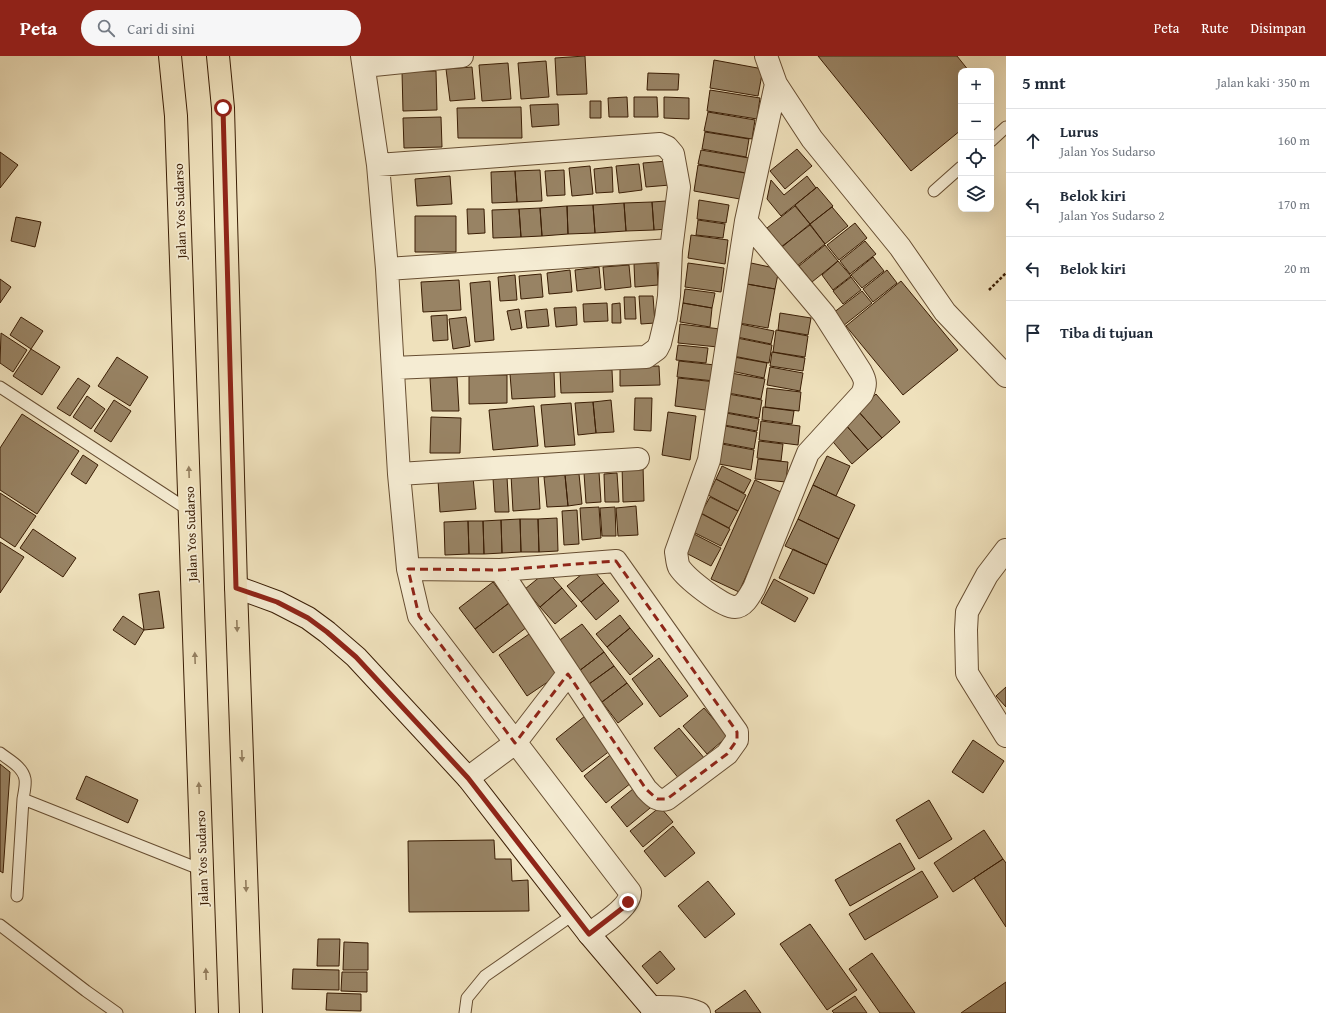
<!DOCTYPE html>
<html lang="id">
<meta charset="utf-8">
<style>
:root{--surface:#fff;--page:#f6f6f7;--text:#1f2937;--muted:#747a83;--line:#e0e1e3;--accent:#8f2418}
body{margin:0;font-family:"Gentium Book Plus",serif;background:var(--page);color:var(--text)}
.controls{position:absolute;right:12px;top:12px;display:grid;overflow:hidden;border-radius:8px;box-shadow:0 4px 16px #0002}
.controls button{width:36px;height:36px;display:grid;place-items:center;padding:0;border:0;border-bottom:1px solid var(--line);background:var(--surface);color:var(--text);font:20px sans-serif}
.stop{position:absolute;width:12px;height:12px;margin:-9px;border:3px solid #8f2418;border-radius:50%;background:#fff}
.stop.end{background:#8f2418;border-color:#fff;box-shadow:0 1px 4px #0008}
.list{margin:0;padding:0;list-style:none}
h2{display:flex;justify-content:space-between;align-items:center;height:52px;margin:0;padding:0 16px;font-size:17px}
h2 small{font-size:13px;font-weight:400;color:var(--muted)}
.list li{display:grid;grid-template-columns:26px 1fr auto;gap:12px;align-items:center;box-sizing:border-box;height:64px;padding:0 16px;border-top:1px solid var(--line)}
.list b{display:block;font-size:15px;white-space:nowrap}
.list p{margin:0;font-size:13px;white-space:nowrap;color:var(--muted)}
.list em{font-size:13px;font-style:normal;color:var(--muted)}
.icon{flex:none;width:22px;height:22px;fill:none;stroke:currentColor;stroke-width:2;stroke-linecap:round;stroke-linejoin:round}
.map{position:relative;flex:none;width:1006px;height:957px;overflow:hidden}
header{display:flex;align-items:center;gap:24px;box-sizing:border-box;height:56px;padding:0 20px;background:var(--accent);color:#fff}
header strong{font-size:19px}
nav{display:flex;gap:22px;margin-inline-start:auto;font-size:14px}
.search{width:280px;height:36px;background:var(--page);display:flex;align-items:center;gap:10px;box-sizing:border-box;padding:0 14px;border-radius:22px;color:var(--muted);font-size:15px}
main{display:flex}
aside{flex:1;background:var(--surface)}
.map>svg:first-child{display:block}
.building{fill:#988364;stroke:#3a1d04}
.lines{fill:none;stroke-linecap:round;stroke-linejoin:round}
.lane-casing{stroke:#674e32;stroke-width:13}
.street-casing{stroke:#674e32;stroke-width:24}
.secondary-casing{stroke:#3a1d04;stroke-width:24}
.primary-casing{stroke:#3a1d04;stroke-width:24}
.path{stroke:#3a1d04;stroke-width:2.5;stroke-dasharray:3 2;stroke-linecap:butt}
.lane{stroke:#f5ecd3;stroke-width:11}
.street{stroke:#f5ecd3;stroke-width:22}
.secondary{stroke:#f5ecd3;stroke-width:22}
.primary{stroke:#efe1bc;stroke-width:22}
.oneway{fill:#947f60}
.route{stroke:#8f2418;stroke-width:5}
.marked{fill:none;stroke:#8f2418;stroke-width:3;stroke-dasharray:8 5;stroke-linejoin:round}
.labels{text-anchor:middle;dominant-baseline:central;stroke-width:3.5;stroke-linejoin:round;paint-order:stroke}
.street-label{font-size:13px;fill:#3a1d04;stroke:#f5ecd3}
</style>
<header>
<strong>Peta</strong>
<div class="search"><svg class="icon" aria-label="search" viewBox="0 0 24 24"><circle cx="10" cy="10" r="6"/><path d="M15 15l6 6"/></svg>Cari di sini</div>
<nav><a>Peta</a><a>Rute</a><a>Disimpan</a></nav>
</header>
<main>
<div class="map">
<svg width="1006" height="957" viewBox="0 0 1006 957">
<rect width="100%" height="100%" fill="#efe1bc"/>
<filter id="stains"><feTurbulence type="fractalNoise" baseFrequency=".005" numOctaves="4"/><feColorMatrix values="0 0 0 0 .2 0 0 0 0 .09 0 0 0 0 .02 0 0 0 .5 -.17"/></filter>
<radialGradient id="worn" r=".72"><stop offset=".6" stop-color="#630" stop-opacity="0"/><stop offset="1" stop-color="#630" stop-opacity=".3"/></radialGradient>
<path class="building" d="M585 0 587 38 557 39 555 2Z
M818 0H957L969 15H961V74L911 115Z
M714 4 763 13 758 40 710 32Z
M546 5 549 41 521 43 518 7Z
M508 7 511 43 482 45 479 9Z
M472 11 475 43 450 45 446 13Z
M436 15 437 54 403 55 402 16Z
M648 17 679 18 678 34H647Z
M710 34 760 42 757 63 707 55Z
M627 41 628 61H609L608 42Z
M634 41H657L658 61H634Z
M664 41 689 42V63L664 62Z
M590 45H601V62H590Z
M558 48 559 69 532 71 530 49Z
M521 51 522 82H458L457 52Z
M708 56 755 64 752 83 704 75Z
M441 61 442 91 404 92 403 62Z
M705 76 749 83 746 101 702 93Z
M797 93 812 110 785 133 770 115Z
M701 94 749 102 746 117 698 108Z
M0 96 18 109 0 132Z
M667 105 670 129 646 131 643 107Z
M639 108 642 134 619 137 616 110Z
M698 109 745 117 740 143 694 135Z
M590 110 593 138 572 140 569 112Z
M612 111 613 136 596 137 594 113Z
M540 114 542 145 517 146 515 115Z
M564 114 565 139 547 140 545 115Z
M515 115 517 146 492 147 491 116Z
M450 120 452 148 417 150 415 123Z
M807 120 816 132 781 160 767 143 771 124 784 139Z
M817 131 833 150 810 168 795 149Z
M699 144 729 149 726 167 697 163Z
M666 145 668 173 654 174 652 146Z
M652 146 654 174 626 175 624 147Z
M624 147 626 175 595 177 593 149Z
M593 149 595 177 568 178 567 150Z
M567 150 568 178 542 180 540 152Z
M795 150 810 168 782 191 767 172Z
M832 151 848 170 825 188 810 168Z
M540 152 542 180 521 181 519 153Z
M467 153H484L485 177 468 178Z
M519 153 521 181 493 182 492 154Z
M415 160H456V196H415Z
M16 161 41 166 35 191 11 185Z
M698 164 725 168 723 182 696 179Z
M855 167 867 182 839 204 827 189Z
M810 169 825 188 797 210 781 191Z
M691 179 728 184 725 208 688 202Z
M865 185 876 198 850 218 840 205Z
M825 189 838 205 812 226 799 210Z
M873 201 884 215 862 232 851 219Z
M838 205 851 220 833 234 822 219Z
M657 207 658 229 635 231 634 208Z
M688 207 724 212 721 236 685 231Z
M751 207 779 213 775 233 747 228Z
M629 209 631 231 605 234 603 211Z
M599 211 601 232 577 235 575 214Z
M570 214 572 236 549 238 547 217Z
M887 214 897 227 873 246 863 233Z
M541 218 543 241 521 243 519 220Z
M515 219 517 244 500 245 498 221Z
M851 221 861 234 843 248 833 235Z
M0 223 11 231 0 247Z
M459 224 461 254 423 256 421 226Z
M490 225 494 284 475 286 470 227Z
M901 225 958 294 903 339 846 270Z
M747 228 775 233 768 272 739 267Z
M685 233 715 237 712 252 683 247Z
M862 235 872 247 843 270 833 257Z
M639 240H653L655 267 641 268Z
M624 241H635L636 263H625Z
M607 247 608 265 584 266 583 248Z
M620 247 621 267H612V248Z
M683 247 712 252 710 271 680 266Z
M576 251 577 269 556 271 554 252Z
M519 253 522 272 511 274 507 255Z
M547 253 549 270 527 272 525 255Z
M780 257 811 262 808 279 778 274Z
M447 259 448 284 433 285 431 260Z
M21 261 43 275 31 293 10 279Z
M466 261 470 290 453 293 449 263Z
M680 268 720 273 718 291 678 287Z
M740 268 774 275 771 288 737 281Z
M776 274 808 280 805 301 773 296Z
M1 277 27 294 13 316 0 307Z
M737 282 772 289 769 307 733 300Z
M678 289 708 292 706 307 676 304Z
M31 293 60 311 42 339 13 320Z
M772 296 805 302 803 315 770 310Z
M117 301 148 321 130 350 98 330Z
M734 301 767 307 764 322 731 315Z
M679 305 715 309 714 325 677 321Z
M659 310 660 329 620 330V311Z
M770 311 803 317 800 335 767 329Z
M612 314 613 336 561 337 560 315Z
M554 316 555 341 512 343 510 318Z
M731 317 765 323 761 343 728 337Z
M469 319H507V347L469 348Z
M457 321 459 355H432L430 322Z
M78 322 90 330 70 360 57 352Z
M678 322 716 326 713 355 675 350Z
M767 332 801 336 799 355 765 351Z
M728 338 762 344 759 362 725 356Z
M876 338 900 366 882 382 858 355Z
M87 340 105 353 91 373 73 361Z
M635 342H652L651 375 634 374Z
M114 344 131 355 111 386 94 375Z
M611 344 614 376 596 377 593 346Z
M593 346 596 377 578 379 575 347Z
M571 347 575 389 545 391 541 349Z
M534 350 538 390 493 394 489 354Z
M763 351 794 355 792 368 762 364Z
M858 355 882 382 868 394 844 367Z
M668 356 696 360 690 404 662 399Z
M726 357 759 363 757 375 724 369Z
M22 358 79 395 37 458 0 434V392Z
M431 361 461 362 460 397H430Z
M761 365 800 370 798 389 759 384Z
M844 367 868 394 852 408 828 380Z
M725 370 757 376 754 393 722 387Z
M759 385 783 388 781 405 757 402Z
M722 388 754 394 751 414 719 408Z
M83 399 98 409 86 428 71 418Z
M827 400 850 410 836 440 813 429Z
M758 403 788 406 786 426 755 423Z
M622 410H643L644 445 623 446Z
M722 410 751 424 744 437 716 423Z
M599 416 601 446 586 447 584 417Z
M538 417 540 453 513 455 511 419Z
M617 417 619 446H605L604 418Z
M579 418 582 448 568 450 565 419Z
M565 419 568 450 547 451 544 421Z
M473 421 476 453 440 456 438 424Z
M507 421 509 456H495L493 422Z
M716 423 746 439 738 455 708 439Z
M755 424 783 437 739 536 711 523Z
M813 429 855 449 839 483 798 463Z
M0 437 36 460 15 491 0 481Z
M710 441 738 455 729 472 701 457Z
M636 450 638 479 618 480 616 452Z
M599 451 601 482 582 484 580 452Z
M615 451 616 480H602L600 452Z
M577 454 579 488 564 489 562 455Z
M702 458 730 473 721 490 693 476Z
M557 462 558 495 539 496 538 463Z
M520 463H538L539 496H521Z
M520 463 521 496 502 497 501 464Z
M798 463 839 483 827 509 785 490Z
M501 464 502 497 484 498 483 465Z
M468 465H483L484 498H469Z
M468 465 469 498 445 499 444 466Z
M33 473 76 502 63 521 20 492Z
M694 478 721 492 711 510 684 496Z
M0 486 24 501 0 537Z
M793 493 827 509 814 538 779 522Z
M591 511 604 527 581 546 567 530Z
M547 515 562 532 540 551 525 533Z
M774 523 808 542 795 566 761 547Z
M493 526 509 547 475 573 459 552Z
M604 527 619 545 596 564 581 546Z
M562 532 577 550 555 568 540 551Z
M159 535 164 572 144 574 139 538Z
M509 547 527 571 493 597 475 573Z
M620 559 630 572 607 591 596 578Z
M123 560 144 574 135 589 113 574Z
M582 568 604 596 579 615 557 586Z
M630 572 653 600 630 619 607 591Z
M532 576 561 617 527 640 499 599Z
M604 596 614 610 589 628 579 615Z
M659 602 688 640 660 661 632 623Z
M614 610 627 627 602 646 589 628Z
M627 627 643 648 618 667 602 646Z
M1006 631V651L996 640Z
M704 652 728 680 707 698 683 670Z
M585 660 611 694 582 716 556 683Z
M679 672 705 703 680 724 654 692Z
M973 684 1004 705 983 737 952 716Z
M614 696 636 723 606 747 584 720Z
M0 708 10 716 3 817 0 815Z
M86 720 138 744 128 767 76 743Z
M639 728 655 748 627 771 611 751Z
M929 744 952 783 919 803 896 764Z
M660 751 673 766 643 791 630 775Z
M673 770 695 797 665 821 644 795Z
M984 774 1003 803 953 836 934 807Z
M494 784 495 803H511L512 825 528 824 529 855 409 856 408 785Z
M900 787 915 813 850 850 835 824Z
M1003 803 1006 807V871L974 822Z
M922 815 938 841 865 884 849 858Z
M708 825 735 858 705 882 678 850Z
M810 868 857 934 827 954 780 888Z
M318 883H340L339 910H317Z
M344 886 368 887V914H343Z
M660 895 675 913 657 928 642 910Z
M872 897 915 957H880L849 913Z
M293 913 339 914V934L292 933Z
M342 916H367V936L341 935Z
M1006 926V957H961Z
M745 934 761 957H716L715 955Z
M327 937 361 938V955L326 954Z
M855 940 867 957H834L832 955Z"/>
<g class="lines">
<g class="lane-casing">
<path id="lane" d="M991 85 1006 71
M934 135 961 111
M0 331 190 455
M0 697C9 704 23 711 25 723 26 729 24 737 23 743L202 814
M17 840 23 743
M0 869 86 935 117 957
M465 957 467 942 485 920 574 858"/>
</g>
<g class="street-casing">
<path id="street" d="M362 0 378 109 387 213 399 418 408 513 419 560 630 836C631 851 601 869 589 878
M766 0 776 28 812 83 900 191 945 256 1006 320
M364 10 462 0
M378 109 660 88 667 91 673 98 679 131 671 194 669 240 666 262 660 287 657 293 646 301 393 312
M746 165 709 404 676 496C677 501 677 507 679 511 686 522 722 551 735 551 744 551 750 539 754 532L808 397 862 338C866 329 866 325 861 316L824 258 746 165 776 28
M387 213 671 194
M399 418 638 403
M1006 494 987 519 967 556 966 574 967 617 1006 680
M408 513 500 514 616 505 737 676V684L727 698 667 743C657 746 652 739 646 733L500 514
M468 722 515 687 568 618
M651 951C668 951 683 950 699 957"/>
</g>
<g class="secondary-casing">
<path id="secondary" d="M236 531 277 546 308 562 327 576 356 601 468 722 589 878 651 951 653 957"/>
</g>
<g class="primary-casing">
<path id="primary" d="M170 0 176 60 207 957
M218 0 223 52 236 531 251 957"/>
</g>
<path class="path" d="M989 234 1006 217"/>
<use href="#lane" class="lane"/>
<use href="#street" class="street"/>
<use href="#secondary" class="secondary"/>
<use href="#primary" class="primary"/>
</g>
<defs><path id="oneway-solid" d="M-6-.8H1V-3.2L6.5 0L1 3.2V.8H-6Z"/></defs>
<g class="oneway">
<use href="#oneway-solid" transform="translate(189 416) rotate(-92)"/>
<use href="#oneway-solid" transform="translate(237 570) rotate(88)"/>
<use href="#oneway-solid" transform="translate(195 602) rotate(-92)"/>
<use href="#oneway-solid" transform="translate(242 700) rotate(88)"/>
<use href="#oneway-solid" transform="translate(199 732) rotate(-92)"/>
<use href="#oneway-solid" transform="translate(246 830) rotate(88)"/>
<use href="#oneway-solid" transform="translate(206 918) rotate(-92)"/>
</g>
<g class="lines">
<path class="route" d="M223 52 236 532 277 546 308 562 327 576 356 601 468 722 589 878 624 851 628 846"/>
</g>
<path class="marked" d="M616 505 737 676V684L727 698 667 743H657L646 733 568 618 515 687 419 560 408 513 500 514Z"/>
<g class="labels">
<g class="street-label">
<text transform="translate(180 155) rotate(-92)">Jalan Yos Sudarso</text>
<text transform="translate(191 478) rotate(-92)">Jalan Yos Sudarso</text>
<text transform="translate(202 802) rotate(-92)">Jalan Yos Sudarso</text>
</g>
</g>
<rect width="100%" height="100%" filter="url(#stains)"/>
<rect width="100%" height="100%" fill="url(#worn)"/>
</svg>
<div class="controls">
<button>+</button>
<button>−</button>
<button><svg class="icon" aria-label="locate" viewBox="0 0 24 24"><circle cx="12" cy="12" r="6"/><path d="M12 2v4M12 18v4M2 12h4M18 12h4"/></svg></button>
<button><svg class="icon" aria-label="layers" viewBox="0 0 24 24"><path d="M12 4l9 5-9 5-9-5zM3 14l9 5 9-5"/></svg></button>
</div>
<div class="stop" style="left:223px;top:52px"></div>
<div class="stop end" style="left:628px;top:846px"></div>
</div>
<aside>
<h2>5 mnt<small>Jalan kaki · 350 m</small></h2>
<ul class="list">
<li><svg class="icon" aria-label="ahead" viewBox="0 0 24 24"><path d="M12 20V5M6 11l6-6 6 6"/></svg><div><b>Lurus</b><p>Jalan Yos Sudarso</p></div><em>160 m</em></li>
<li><svg class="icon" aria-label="left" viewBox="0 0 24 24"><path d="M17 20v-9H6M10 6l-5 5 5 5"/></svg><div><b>Belok kiri</b><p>Jalan Yos Sudarso 2</p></div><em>170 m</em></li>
<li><svg class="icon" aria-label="left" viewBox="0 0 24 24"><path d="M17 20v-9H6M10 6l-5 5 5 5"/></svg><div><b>Belok kiri</b></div><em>20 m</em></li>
<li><svg class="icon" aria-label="arrive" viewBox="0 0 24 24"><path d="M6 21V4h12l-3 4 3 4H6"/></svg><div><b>Tiba di tujuan</b></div></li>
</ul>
</aside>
</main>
